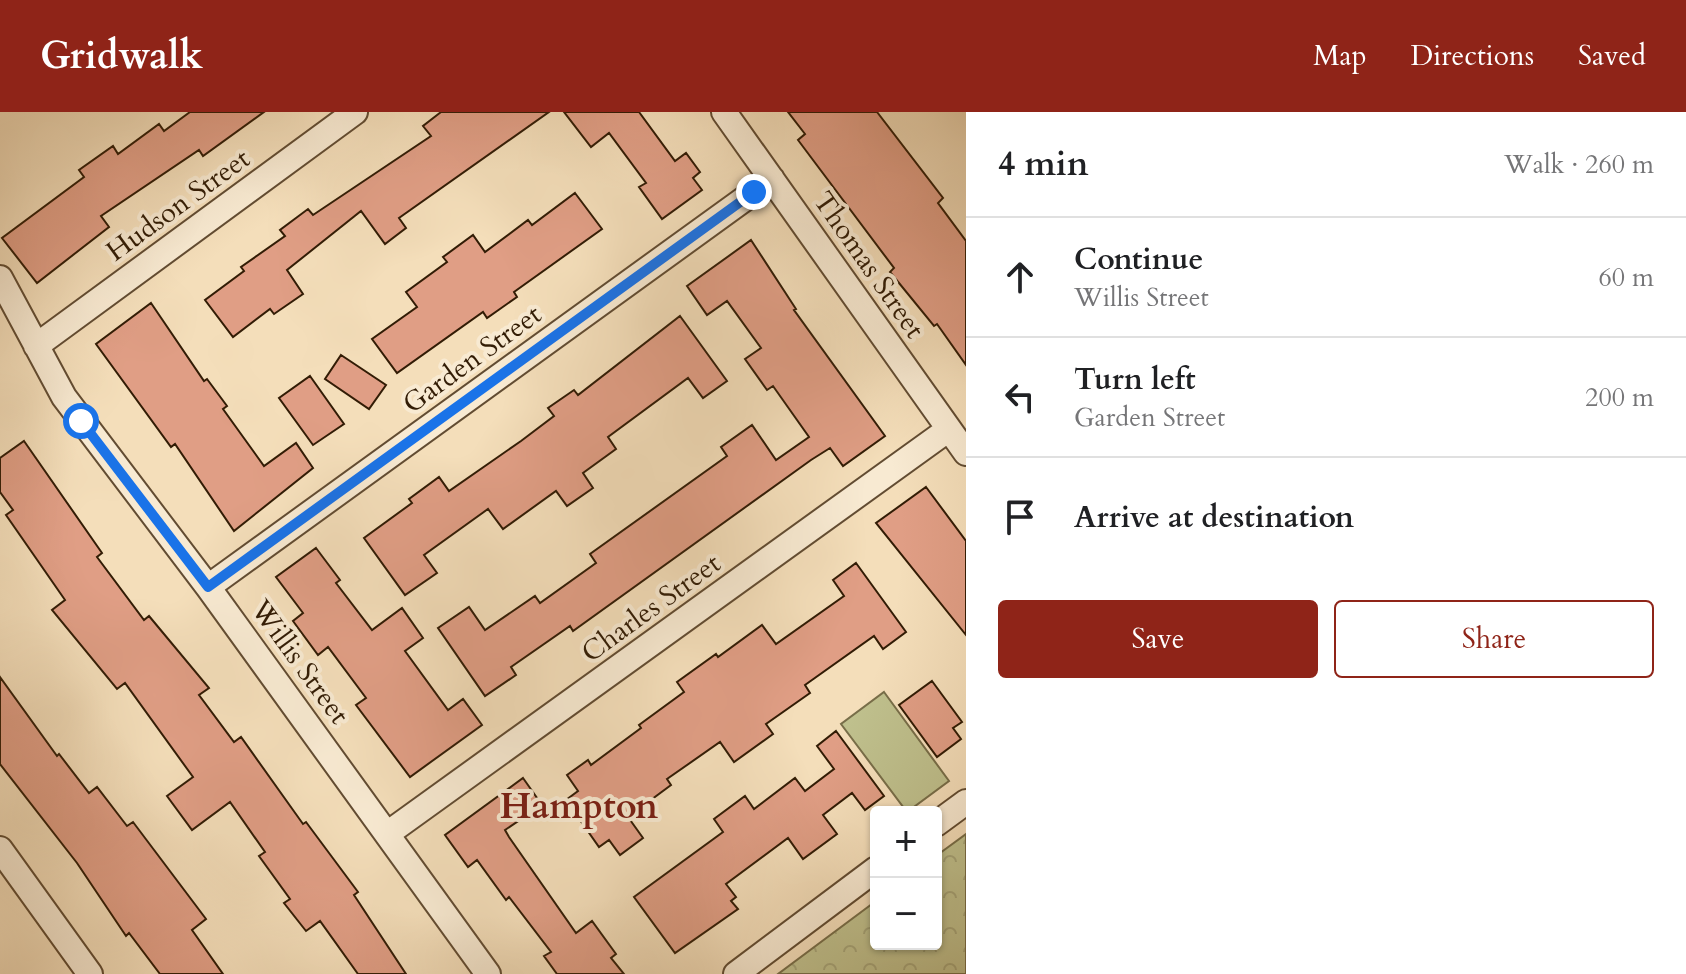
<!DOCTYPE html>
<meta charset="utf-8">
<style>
:root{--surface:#fff;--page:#f2f2f2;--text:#202124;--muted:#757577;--line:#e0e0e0;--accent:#8f2418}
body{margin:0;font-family:Cardo,serif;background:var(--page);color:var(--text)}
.controls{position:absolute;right:24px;bottom:24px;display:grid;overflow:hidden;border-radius:8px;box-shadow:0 2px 6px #0004}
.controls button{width:72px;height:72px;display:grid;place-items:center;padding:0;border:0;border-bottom:2px solid var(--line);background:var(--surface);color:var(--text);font:40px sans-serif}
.stop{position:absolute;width:24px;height:24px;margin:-18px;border:6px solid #1a73e8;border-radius:50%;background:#fff}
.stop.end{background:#1a73e8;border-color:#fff;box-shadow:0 2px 8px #0008}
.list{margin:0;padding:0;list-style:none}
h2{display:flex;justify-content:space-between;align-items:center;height:104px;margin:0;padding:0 32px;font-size:34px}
h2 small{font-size:26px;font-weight:400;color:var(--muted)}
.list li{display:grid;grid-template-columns:52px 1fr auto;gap:24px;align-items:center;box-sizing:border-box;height:120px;padding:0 32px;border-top:2px solid var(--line)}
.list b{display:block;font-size:30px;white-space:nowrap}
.list p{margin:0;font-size:26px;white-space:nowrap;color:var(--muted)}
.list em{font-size:26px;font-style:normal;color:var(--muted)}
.actions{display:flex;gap:16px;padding:24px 32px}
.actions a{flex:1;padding:18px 0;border:2px solid var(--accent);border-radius:8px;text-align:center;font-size:28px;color:var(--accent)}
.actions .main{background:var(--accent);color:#fff}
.icon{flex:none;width:44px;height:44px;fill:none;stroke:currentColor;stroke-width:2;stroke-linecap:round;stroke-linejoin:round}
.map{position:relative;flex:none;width:966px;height:862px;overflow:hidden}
header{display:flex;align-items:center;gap:48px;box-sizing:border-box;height:112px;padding:0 40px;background:var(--accent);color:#fff}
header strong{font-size:38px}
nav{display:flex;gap:44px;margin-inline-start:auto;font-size:28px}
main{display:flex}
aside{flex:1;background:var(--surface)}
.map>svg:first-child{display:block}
.grass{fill:#bfc08d;stroke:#786e49;stroke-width:2}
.park{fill:url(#park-crowns);stroke:#786e49;stroke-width:2}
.building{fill:#e09e85;stroke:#321c05;stroke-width:2}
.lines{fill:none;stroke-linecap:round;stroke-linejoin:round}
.minor-casing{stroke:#624c32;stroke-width:28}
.minor{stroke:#f8ead2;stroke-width:24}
.route{stroke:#1a73e8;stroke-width:10}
.labels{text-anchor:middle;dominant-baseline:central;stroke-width:8;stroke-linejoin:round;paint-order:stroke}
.street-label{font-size:28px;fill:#321c05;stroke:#f8ead2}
.district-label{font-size:36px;font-weight:bold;fill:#7a1f14;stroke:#f8ead2}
</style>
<header>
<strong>Gridwalk</strong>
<nav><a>Map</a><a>Directions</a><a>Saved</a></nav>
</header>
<main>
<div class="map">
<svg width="966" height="862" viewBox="0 0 966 862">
<defs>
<pattern id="park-crowns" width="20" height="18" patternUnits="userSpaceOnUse" patternTransform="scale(2)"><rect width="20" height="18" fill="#bfc08d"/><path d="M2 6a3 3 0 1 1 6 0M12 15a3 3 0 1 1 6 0" fill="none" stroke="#a5a478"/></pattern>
</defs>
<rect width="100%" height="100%" fill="#f4deba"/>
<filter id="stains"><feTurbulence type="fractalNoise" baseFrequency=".0025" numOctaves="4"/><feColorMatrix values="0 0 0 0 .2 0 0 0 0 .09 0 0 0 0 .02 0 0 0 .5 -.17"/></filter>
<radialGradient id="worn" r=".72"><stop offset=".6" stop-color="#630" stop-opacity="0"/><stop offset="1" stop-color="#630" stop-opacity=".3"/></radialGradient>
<path class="grass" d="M884 580 949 669 907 700 841 612Z"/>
<path class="park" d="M966 722V862H778L876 789V832H936V744Z"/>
<path class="building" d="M190 0H264L203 44 199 38 101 104 109 115 37 171 2 126 84 65 79 58 113 34 118 42 159 12 164 19Z
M441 0H549L399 106 406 116 385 132 361 99 287 158 303 182 274 202 270 197 233 225 205 188 244 159 241 155 285 124 280 118 308 97 313 103 431 24 423 14Z
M564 0H639L675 49 686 41 700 60 693 66 702 78 662 107 639 75 646 71 609 21 591 35Z
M788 0H877L943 86 938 91 966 129V253L937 212 934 214 890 160 894 156 798 28 805 22Z
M575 81 602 117 514 180 517 185 487 206 483 200 397 261 372 227 417 195 406 180 447 150 443 145 473 123 485 140 528 108 532 113Z
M751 128 796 197 794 198 885 324 843 354 830 336 811 348 573 519 570 514 511 555 516 563 485 584 438 516 469 495 485 518 535 484 540 491 596 451 590 442 727 344 721 335 752 313 776 348 809 325 773 274 767 278 745 247 761 236 727 189 707 203 687 174Z
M151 191 204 269 207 267 227 294 223 297 264 354 296 331 313 356 234 419 175 332 171 335 96 232Z
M680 204 727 269 703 286 688 266 608 325 616 337 583 361 593 376 567 394 556 379 503 417 488 397 424 443 437 461 405 483 364 426 412 391 409 387 439 365 449 379 521 329 554 304 548 296 574 278 578 283Z
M341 243 386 273 369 297 325 267Z
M310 264 344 312 313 333 279 286Z
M24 329 102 441 97 445 144 508 149 504 209 576 199 583 234 630 241 625 303 712 306 710 358 780 354 783 406 862H358L320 809 306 819 284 791 290 787 259 744 265 740 230 690 192 718 167 684 193 665 125 571 117 577 52 498 65 488 6 403 13 398 0 380V346Z
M926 375 966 429V523L876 411Z
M316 436 340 468 336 471 372 518 402 496 423 526 405 539 448 598 463 587 482 613 410 665 356 593 366 586 328 535 318 543 293 509 303 501 276 465Z
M856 451 906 520 883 537 874 524 805 573 810 581 766 612 773 622 734 650 720 630 667 667 671 673 628 705 643 726 620 743 609 728 599 735 566 688 578 679 567 663 588 648 591 653 641 616 639 613 684 580 677 570 716 542 718 545 762 513 776 532 844 484 833 468Z
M0 565 57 644 59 642 89 681 97 675 127 714 133 710 206 807 192 818 223 862H160L129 821 126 824 77 751 0 652Z
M932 569 962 610 953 616 961 627 937 645 899 593Z
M836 619 884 684 865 698 852 681 823 703 837 722 803 747 788 726 726 772 736 785 731 789 738 797 675 841 634 785 723 720 714 707 745 684 754 697 795 666 805 679 834 657 817 634Z
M523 666 542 693 505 718 509 725 576 821 592 809 616 842 611 846 624 862H557L544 844 551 840 509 785 506 788 477 748 468 755 445 723Z"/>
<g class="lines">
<g class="minor-casing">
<path id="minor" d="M724 0 966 341
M0 166 64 285 208 475 488 862
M36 234 355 0
M208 475 772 67
M936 712 966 690
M387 722 949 317
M0 737 90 862
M736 862 876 757"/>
</g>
<use href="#minor" class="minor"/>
</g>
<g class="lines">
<path class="route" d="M81 309 208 475 754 80"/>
</g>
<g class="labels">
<g class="street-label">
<text transform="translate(178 93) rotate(-36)">Hudson Street</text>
<text transform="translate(869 153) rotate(55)">Thomas Street</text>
<text transform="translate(472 247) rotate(-36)">Garden Street</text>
<text transform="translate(651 496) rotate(-36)">Charles Street</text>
<text transform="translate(300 550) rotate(54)">Willis Street</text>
</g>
<g class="district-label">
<text x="579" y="694">Hampton</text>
</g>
</g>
<rect width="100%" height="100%" filter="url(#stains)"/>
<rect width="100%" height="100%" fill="url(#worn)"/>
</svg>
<div class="controls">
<button>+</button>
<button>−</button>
</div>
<div class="stop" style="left:81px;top:309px"></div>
<div class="stop end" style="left:754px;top:80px"></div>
</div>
<aside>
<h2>4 min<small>Walk · 260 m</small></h2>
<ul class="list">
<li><svg class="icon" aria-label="ahead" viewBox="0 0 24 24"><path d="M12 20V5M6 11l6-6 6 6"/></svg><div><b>Continue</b><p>Willis Street</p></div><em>60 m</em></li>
<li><svg class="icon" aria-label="left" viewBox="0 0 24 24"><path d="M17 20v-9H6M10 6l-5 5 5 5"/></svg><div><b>Turn left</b><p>Garden Street</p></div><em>200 m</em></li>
<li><svg class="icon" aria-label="arrive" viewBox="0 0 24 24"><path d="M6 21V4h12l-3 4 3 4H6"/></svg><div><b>Arrive at destination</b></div></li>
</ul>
<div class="actions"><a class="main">Save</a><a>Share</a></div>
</aside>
</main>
